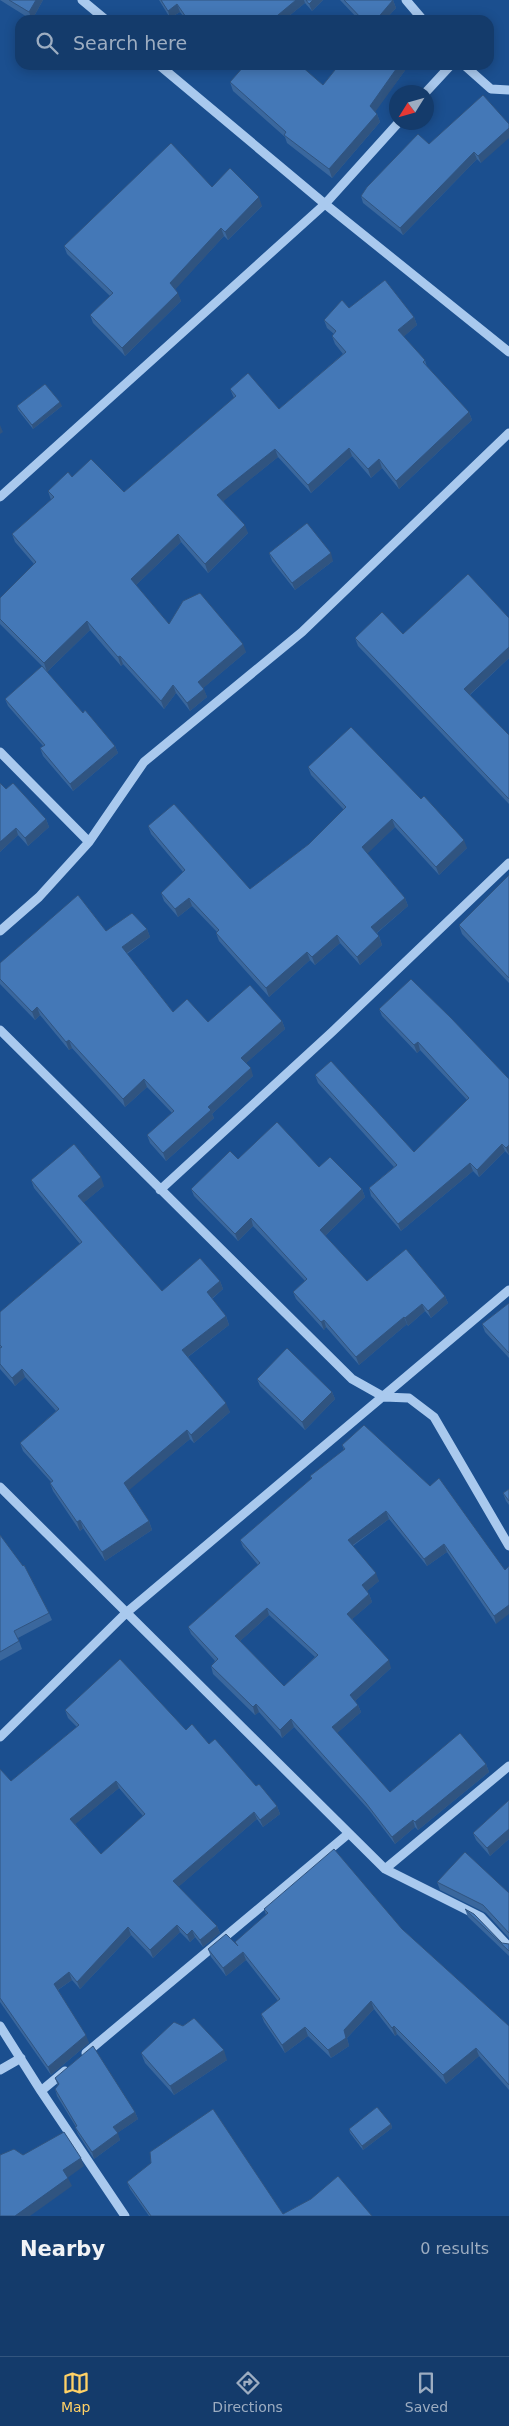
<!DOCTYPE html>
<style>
:root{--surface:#143b6b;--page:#1d4271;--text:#f1f3f6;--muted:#9dadc1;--line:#33557e;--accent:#ffd166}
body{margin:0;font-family:"DejaVu Sans",sans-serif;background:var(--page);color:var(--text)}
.compass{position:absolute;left:389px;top:85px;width:45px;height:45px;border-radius:50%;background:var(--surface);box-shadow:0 2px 12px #0003;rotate:233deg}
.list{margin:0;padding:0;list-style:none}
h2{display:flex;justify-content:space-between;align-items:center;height:65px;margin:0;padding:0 20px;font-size:21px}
h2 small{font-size:16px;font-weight:400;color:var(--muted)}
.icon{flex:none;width:28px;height:28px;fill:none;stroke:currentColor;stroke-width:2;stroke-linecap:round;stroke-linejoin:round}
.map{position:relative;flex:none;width:509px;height:2216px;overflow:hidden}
.search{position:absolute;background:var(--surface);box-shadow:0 2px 12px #0003;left:15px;right:15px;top:15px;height:55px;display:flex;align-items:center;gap:12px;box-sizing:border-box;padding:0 18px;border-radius:15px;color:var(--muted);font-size:19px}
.sheet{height:140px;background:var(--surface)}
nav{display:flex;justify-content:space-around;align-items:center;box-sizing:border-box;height:70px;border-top:1px solid var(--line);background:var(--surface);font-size:14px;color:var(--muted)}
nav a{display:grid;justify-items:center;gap:2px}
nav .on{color:var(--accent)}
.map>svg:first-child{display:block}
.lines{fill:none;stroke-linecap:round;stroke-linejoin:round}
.minor{stroke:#a9c9ee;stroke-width:9}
.wall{fill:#3a679d;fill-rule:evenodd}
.shaded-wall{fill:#305480}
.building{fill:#4478b7;stroke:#305480;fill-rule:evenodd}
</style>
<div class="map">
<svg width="509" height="2216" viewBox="0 0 509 2216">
<rect width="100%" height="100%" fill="#1b4f8f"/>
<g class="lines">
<path class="minor" d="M82 0 106 20
M406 0 423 20
M159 65 325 204 509 352
M464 65 491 89 509 90
M426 92 451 65
M0 497 325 204 399 122
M0 752 89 842
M0 931 39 897 89 842 144 762 302 632 509 433
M0 1030 352 1379 384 1397 409 1398 434 1417 509 1546
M160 1190 332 1032 509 863
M0 1487 385 1869 481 1917 509 1947
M0 1737 126 1613 509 1290
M385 1869 509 1766
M0 2026 41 2091 125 2216
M86 2053 348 1834
M0 2070 21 2058
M41 2091 65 2071"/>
</g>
<path class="wall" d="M0 0H43L32 20Z
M159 0H323L312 11 305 3 284 20H186L180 12 170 18Z
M340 0H393L396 8 385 20H359Z
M339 65H409L375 111 377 114 380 122 332 178 287 143 285 137 233 91 230 82 323 85Z
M483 95 481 163 477 159 403 235 363 203 361 196 429 144Z
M212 187 262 206 228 240 224 236 175 289 181 301 125 356 93 323 90 315 110 296 67 254 64 246Z
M349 308 414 317 417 325 403 337 425 360 427 367 469 412 472 420 399 489 382 468 371 478 352 456 311 493 278 457 223 501 248 533 208 573 181 542 136 585 169 624 246 652 203 688 207 697 190 711 176 693 164 709 123 664 121 666 90 630 47 672 83 713 115 746 118 753 73 791 43 756 40 748 43 746 8 706 5 699 42 666 0 624V598L34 564 15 542 12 534 51 500 48 491 72 477 124 492 234 398 230 389 279 409 343 354 335 344 332 336 334 334 327 328 324 320Z
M17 406H62L33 429 18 410Z
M269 553 333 561 295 590 272 561Z
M403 634 509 658 470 695 509 735V804L358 646 355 638Z
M308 767 467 848 439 875 395 827 367 853 405 898 408 906 377 933 379 936 382 945 360 965 340 943 315 965 310 960 269 997 219 941 216 933 217 932 192 906 178 917 164 901 161 893 183 872 151 834 148 826 250 889 309 844 344 810 311 775Z
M6 789 46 819 49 827 28 846 18 835 0 852Z
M509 875V983L462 934 459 925Z
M147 929 150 937 127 954 173 1012 208 1022 282 1021 285 1029 246 1063 253 1076 212 1114 214 1118 166 1161 150 1143 147 1135 172 1113 147 1087 125 1107 72 1048 69 1050 40 1015 35 1020 0 984V963L106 931Z
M379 1009 509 1079V1155L505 1151 479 1177 473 1171 401 1231 371 1196 369 1188 394 1167 318 1083 315 1075 414 1152 467 1100 420 1050 417 1053 382 1016Z
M238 1159 319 1167 362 1189 365 1197 325 1236 367 1281 445 1296 448 1303 431 1318 425 1311 408 1326 407 1324 359 1365 326 1327 324 1330 296 1299 293 1292 305 1281 253 1226 238 1241 194 1196 191 1189Z
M31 1180 104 1186 83 1203 162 1291 220 1281 223 1289 212 1299 226 1316 229 1325 188 1357 230 1412 194 1443 190 1439 128 1490 149 1521 152 1530 105 1561 83 1528 80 1531 53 1491 50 1483 51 1482 23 1451 20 1443 56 1411 25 1377 15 1386 0 1369V1312L80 1244 34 1188Z
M509 1303V1358L485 1332 482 1324Z
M257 1379 332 1392 335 1399 305 1430 260 1386Z
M342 1445 505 1570 496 1624 447 1552 427 1566 389 1519 353 1546 379 1581 367 1591 369 1594 372 1602 352 1619 391 1668 355 1701 358 1705 361 1712 337 1733 390 1792 486 1764 489 1772 418 1830 415 1827 395 1844 369 1810 294 1727 282 1738 259 1712 255 1715 213 1674 211 1666 215 1661 191 1634 188 1627 258 1565 243 1547 240 1540 311 1479 310 1476 344 1450ZM269 1615 315 1657 284 1686 240 1641Z
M509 1489V1505L506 1501 503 1493Z
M0 1535 49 1613 52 1620 18 1638 22 1649 0 1661Z
M65 1710 186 1730 209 1744 256 1786 277 1806 280 1814 263 1827 257 1819 178 1887 217 1926 220 1933 203 1947 195 1937 190 1942 180 1932 153 1958 131 1935 80 1989 72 1980 58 1990 89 2043 51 2075 0 2002V1769L11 1781 77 1727 68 1718ZM119 1788 143 1816 101 1854 75 1824Z
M509 1800V1839L490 1856 476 1840 473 1833Z
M437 1882 509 1893V1938L486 1913 440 1890Z
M264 1909 402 1929 509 2026V2090L479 2056 446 2084 397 2034 395 2036 374 2009 347 2038 349 2046 331 2058 308 2036 285 2053 264 2022 261 2014 278 2001 246 1960 226 1976 211 1957 208 1949 235 1943 266 1915Z
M465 1909 502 1943 509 1944V1956L468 1917Z
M141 2053 227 2060 174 2095 145 2063Z
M55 2078 135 2112 138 2119 117 2133 120 2140 94 2159 78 2134 75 2127H76L57 2096 55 2089 58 2086Z
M391 2124 392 2128 363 2150 350 2133 349 2129Z
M127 2182 283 2214 372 2216H149L130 2189Z"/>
<path class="shaded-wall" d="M36 0H43L32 20 29 12Z
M296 0H304L305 3 284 20H272Z
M313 0H323L312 11 309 4Z
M393 0 396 8 385 20H376Z
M177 4 180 12 170 18 168 11Z
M399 65H409L373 115 370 106Z
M377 114 380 122 332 178 329 169Z
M509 128V138L481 163 478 156Z
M474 152 477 159 403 235 400 228Z
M259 197 262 206 228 240 225 232Z
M221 228 224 236 173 292 170 283Z
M178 293 181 301 125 356 122 348Z
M414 317 417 325 401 339 398 330Z
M60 402 62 406 33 429 32 425Z
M469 412 472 420 399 489 396 481Z
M0 425 3 432 0 434Z
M349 448 352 456 311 493 308 485Z
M275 449 278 457 220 504 217 495Z
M379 459 382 468 371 478 368 469Z
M245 525 248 533 208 573 205 564Z
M178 534 181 542 134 587 131 579Z
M331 553 333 561 295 590 292 583Z
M87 621 90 630 47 672 44 663Z
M243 644 246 652 201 690 198 682Z
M509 647V658L467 697 464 689Z
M120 656 123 664 121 666 118 657Z
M173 685 176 693 164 709 161 701Z
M204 689 207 697 190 711 187 703Z
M115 746 118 753 73 791 70 784Z
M46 819 49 827 28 846 25 838Z
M392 819 395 827 365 856 362 847Z
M16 828 18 835 0 852V842Z
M464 840 467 848 439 875 436 867Z
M189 898 192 906 178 917 175 909Z
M405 898 408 906 374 935 371 927Z
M147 929 150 937 124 955 122 947Z
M337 935 340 943 315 965 312 957Z
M379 936 382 945 360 965 357 957Z
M307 952 310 960 269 997 266 988Z
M37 1007 40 1015 35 1020 32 1012Z
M282 1021 285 1029 244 1065 241 1058Z
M69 1040 72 1048 69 1050 66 1042Z
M418 1042 420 1050 417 1053 414 1045Z
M251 1068 253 1076 212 1114 214 1118 166 1161 163 1153 208 1107Z
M144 1079 147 1087 125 1107 123 1099Z
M502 1144 505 1151 479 1177 477 1170Z
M509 1145V1155L506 1148Z
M470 1163 473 1171 401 1231 398 1224Z
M101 1177 104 1186 81 1205 78 1196Z
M362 1189 365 1197 323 1238 320 1230Z
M251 1218 253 1226 238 1241 235 1234Z
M220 1281 223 1289 210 1300 207 1292Z
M445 1296 448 1303 431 1318 428 1311Z
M422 1304 425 1311 408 1326 405 1318Z
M226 1316 229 1325 185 1359 182 1350Z
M404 1317 407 1324 359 1365 356 1357Z
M324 1320 326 1327 324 1330 321 1322Z
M22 1369 25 1377 15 1386 12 1378Z
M332 1392 335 1399 305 1430 302 1422Z
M226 1403 230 1412 194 1443 191 1435Z
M187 1430 190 1439 127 1492 124 1483Z
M386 1511 389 1519 350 1547 348 1540Z
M80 1520 83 1528 80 1531 77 1522Z
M149 1521 152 1530 105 1561 102 1552Z
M444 1544 447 1552 427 1566 424 1559Z
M376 1573 379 1581 365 1593 362 1585Z
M369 1594 372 1602 350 1621 347 1614Z
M509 1605V1614L496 1624 494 1616Z
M267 1608 269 1615 237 1644 235 1636Z
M389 1660 391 1668 353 1703 350 1695Z
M256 1704 259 1712 255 1715 253 1707Z
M358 1705 361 1712 335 1735 332 1727Z
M291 1719 294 1727 282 1738 280 1730Z
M486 1764 489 1772 418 1830 415 1822Z
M116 1781 119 1788 73 1826 70 1819Z
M277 1806 280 1814 263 1827 260 1820Z
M254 1812 257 1819 176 1889 173 1881Z
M413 1820 415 1827 395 1844 392 1837Z
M509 1829V1839L490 1856 487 1848Z
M177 1925 180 1932 153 1958 150 1950Z
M217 1926 220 1933 203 1947 200 1940Z
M128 1927 131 1935 80 1989 77 1982Z
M192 1930 195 1937 190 1942 187 1935Z
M243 1952 246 1960 226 1976 223 1968Z
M69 1972 72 1980 56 1991 54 1984Z
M371 2001 374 2009 347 2038 349 2046 331 2058 328 2050 344 2030Z
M394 2026 397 2034 395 2036 392 2028Z
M305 2027 308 2036 285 2053 282 2045Z
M86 2035 89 2043 51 2075 48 2067Z
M476 2048 479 2056 446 2084 443 2075Z
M224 2050 227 2060 174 2095 170 2086Z
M135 2112 138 2119 116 2134 113 2127Z
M391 2124 392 2128 363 2150 362 2146Z
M118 2133 120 2140 94 2159 92 2152Z
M81 2158 84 2166 66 2179 63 2170Z
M68 2178 72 2186 30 2216H15Z"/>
<path class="building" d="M9 0H36L29 12Z
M161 0H296L272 20H188L177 4 168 11Z
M306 0H313L309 4Z
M344 0H393L376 20H363Z
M245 65H300L323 85 339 65H399L370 106 377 114 329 169 284 135 286 132 230 82Z
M483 95 509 124V128L478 156 474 152 400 228 361 196 367 187 418 134 429 144Z
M171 143 212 187 230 168 259 197 225 232 221 228 170 283 178 293 122 348 90 315 113 293 64 246Z
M385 280 414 317 398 330 425 360 423 362 469 412 396 481 379 459 368 469 349 448 308 485 275 449 217 495 245 525 205 564 178 534 131 579 169 624 183 601 200 593 243 644 198 682 204 689 187 703 173 685 161 701 120 656 118 657 87 621 44 663 0 619V598L36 562 12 534 54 497 48 491 68 472 72 477 91 459 124 492 236 396 230 389 248 373 279 409 346 352 332 336 336 331 324 320 342 300 349 308Z
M45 384 60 402 32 425 17 406Z
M307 523 331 553 292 583 269 553Z
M468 574 509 618V647L464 689 509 735V799L355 638 382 612 403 634Z
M42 666 83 713 85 710 115 746 70 784 40 748 45 745 5 699Z
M351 727 421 799 424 796 464 840 436 867 392 819 362 847 405 898 371 927 379 936 357 957 337 935 312 957 307 952 266 988 216 933 219 930 189 898 175 909 161 893 185 870 148 826 174 804 250 889 309 844 346 807 308 767Z
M0 783 6 789 13 783 46 819 25 838 16 828 0 842Z
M509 875V978L459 925Z
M78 895 106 931 132 913 147 929 122 947 173 1012 187 999 208 1022 250 985 282 1021 241 1058 251 1068 208 1107 211 1110 163 1153 147 1135 174 1111 144 1079 123 1099 69 1040 66 1042 37 1007 32 1012 0 979V963Z
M411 979 451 1018 509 1079V1145L506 1148 502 1144 477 1170 470 1163 398 1224 369 1188 397 1165 315 1075 331 1061 414 1152 469 1098 418 1042 414 1045 379 1009Z
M277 1122 319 1167 330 1157 362 1189 320 1230 367 1281 406 1249 445 1296 428 1311 422 1304 405 1318 404 1317 356 1357 324 1320 321 1322 293 1292 307 1279 251 1218 235 1234 191 1189 230 1151 238 1159Z
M74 1144 101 1177 78 1196 162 1291 200 1258 220 1281 207 1292 226 1316 182 1350 226 1403 191 1435 187 1430 124 1483 149 1521 102 1552 80 1520 77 1522 50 1483 53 1481 20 1443 59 1409 22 1369 12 1378 0 1364V1348L2 1347 0 1345V1312L82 1242 31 1180Z
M509 1303V1353L482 1324Z
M287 1348 332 1392 302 1422 257 1379Z
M364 1425 430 1486 439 1478 505 1570 509 1566V1605L494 1616 444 1544 424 1559 386 1511 348 1540 376 1573 362 1585 369 1594 347 1614 389 1660 350 1695 358 1705 332 1727 390 1792 460 1733 486 1764 415 1822 413 1820 392 1837 366 1803 291 1719 280 1730 256 1704 253 1707 211 1666 218 1659 188 1627 260 1563 240 1540 312 1478 310 1476 345 1449 342 1445ZM267 1608 318 1655 284 1686 235 1636Z
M509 1489V1501L503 1493Z
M0 1535 23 1566 24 1565 49 1613 14 1631 19 1641 0 1652Z
M120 1659 186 1730 192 1724 209 1744 215 1739 256 1786 259 1784 277 1806 260 1820 254 1812 173 1881 217 1926 200 1940 192 1930 187 1935 177 1925 150 1950 128 1927 77 1982 69 1972 54 1984 86 2035 48 2067 0 1998V1769L11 1781 79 1725 65 1710ZM116 1781 145 1814 101 1854 70 1819Z
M509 1800V1829L487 1848 473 1833Z
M334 1849 402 1929 509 2026V2085L476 2048 443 2075 394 2026 392 2028 371 2001 344 2030 346 2038 328 2050 305 2027 282 2045 261 2014 280 1999 243 1952 223 1968 208 1949 226 1934 238 1946 235 1942 268 1913 264 1909Z
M465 1852 509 1893V1933L483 1905 437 1882Z
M465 1909 474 1914 502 1943 509 1944V1951Z
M194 2018 224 2050 170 2086 141 2053 174 2022 183 2026Z
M93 2046 135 2112 113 2127 118 2133 92 2152 75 2127 77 2126 55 2089 59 2084 55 2078Z
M377 2107 391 2124 362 2146 349 2129Z
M213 2109 283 2214 311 2199 338 2176 372 2216H151L127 2182 151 2163 150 2152Z
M64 2132 81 2158 63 2170 68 2178 15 2216H0V2155L14 2149 23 2155Z"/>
</svg>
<svg class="compass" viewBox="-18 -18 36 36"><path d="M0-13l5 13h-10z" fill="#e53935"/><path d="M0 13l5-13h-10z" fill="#9dadc1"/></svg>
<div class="search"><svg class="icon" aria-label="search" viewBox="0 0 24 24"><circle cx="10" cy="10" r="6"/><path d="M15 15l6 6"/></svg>Search here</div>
</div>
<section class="sheet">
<h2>Nearby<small>0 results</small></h2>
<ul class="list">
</ul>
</section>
<nav>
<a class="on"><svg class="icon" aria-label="map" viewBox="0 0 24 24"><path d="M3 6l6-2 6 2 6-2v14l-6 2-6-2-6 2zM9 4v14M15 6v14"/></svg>Map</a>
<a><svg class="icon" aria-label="directions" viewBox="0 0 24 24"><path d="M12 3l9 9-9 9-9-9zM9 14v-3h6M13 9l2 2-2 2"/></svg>Directions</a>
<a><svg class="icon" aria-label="saved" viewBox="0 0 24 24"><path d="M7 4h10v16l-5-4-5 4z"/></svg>Saved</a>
</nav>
